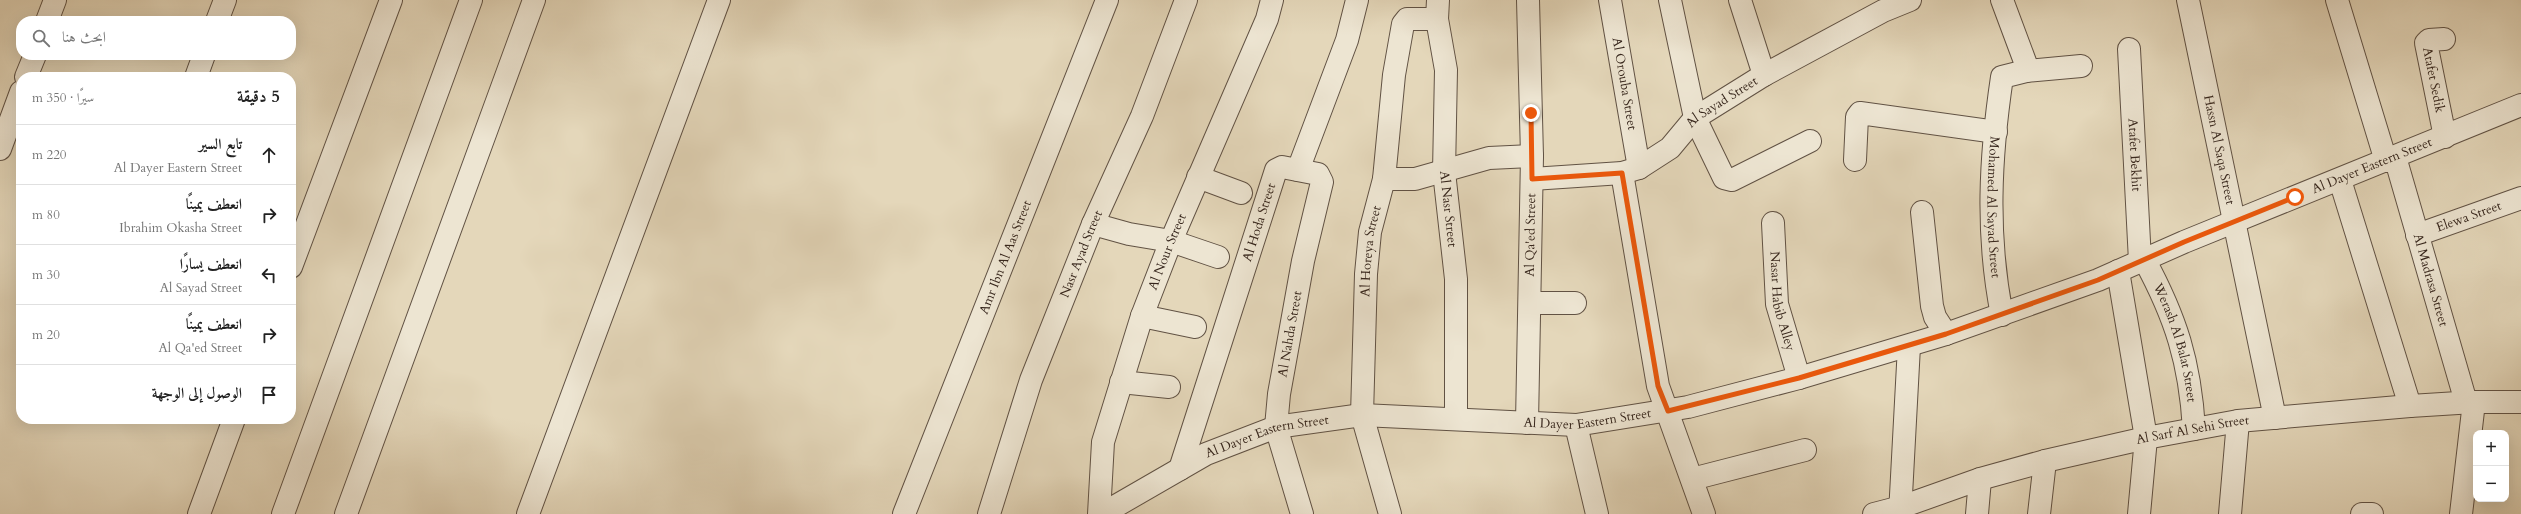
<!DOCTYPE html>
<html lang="ar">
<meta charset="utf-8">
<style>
:root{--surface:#fff;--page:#f6f6f6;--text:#222;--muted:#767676;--line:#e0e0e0}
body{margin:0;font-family:Cardo,Amiri,serif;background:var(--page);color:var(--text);direction:rtl}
.controls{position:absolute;right:12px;bottom:12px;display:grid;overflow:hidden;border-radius:8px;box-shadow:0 4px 16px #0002}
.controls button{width:36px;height:36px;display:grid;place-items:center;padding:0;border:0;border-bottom:1px solid var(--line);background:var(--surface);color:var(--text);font:20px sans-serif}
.stop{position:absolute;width:12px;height:12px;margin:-9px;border:3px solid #ea580c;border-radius:50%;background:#fff}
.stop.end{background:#ea580c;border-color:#fff;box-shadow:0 1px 4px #0008}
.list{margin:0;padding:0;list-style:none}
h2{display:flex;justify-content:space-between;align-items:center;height:52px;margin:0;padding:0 16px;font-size:17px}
h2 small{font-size:13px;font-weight:400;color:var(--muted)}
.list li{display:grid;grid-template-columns:26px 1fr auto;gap:12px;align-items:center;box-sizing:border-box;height:60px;padding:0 16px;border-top:1px solid var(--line)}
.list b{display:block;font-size:15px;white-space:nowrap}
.list p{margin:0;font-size:13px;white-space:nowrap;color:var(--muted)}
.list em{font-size:13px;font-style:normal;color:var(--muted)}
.icon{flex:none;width:22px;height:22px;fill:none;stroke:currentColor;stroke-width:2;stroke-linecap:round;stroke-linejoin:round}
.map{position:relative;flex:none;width:2521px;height:514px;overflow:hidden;direction:ltr}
.search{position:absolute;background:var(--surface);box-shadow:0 4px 16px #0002;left:16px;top:16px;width:280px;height:44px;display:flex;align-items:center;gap:10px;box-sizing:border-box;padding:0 14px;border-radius:16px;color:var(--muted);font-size:15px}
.panel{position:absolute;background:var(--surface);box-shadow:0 4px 16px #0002;left:16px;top:72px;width:280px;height:352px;border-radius:16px;direction:rtl}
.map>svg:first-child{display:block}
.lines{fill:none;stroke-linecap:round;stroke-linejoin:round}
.street-casing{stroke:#615244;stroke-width:24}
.street{stroke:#ede5d2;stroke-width:22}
.route{stroke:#ea580c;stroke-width:5}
.labels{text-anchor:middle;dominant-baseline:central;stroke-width:3.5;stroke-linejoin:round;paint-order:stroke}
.street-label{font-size:13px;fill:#35251c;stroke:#ede5d2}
</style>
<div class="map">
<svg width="2521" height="514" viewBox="0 0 2521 514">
<rect width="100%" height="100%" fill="#e4d7ba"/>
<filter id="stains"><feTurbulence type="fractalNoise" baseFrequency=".005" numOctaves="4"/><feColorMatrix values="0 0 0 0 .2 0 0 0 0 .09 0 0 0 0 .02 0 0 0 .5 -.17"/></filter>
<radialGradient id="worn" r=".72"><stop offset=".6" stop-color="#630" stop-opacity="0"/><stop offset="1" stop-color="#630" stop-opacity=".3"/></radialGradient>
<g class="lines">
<g class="street-casing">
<g id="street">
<path id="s1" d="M1438 0 1437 19 1446 70 1444 172 1456 279V419"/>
<path id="s2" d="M1610 0 1639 168"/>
<path d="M1670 0 1695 118 1724 178 1732 180 1810 141"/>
<path d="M1740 0 1764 75"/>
<path id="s3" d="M2002 0 2027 67 2026 71 2002 77C1990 158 1986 234 2002 315"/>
<path id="s4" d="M2188 0 2275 418"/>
<path d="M2337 0 2386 161"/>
<path d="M47 21 55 0"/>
<path d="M217 21 225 0"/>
<path id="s5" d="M2444 39 2429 40 2426 43 2445 137"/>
<path id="s6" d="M2129 49 2140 261"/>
<path d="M2026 71 2081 66"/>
<path d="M26 77 35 55"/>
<path d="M196 77 204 55"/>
<path d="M0 149 21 92"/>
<path id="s7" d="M2395 157 2466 402"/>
<path d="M1855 160 1857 117 1860 113 1996 132"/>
<path d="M1298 170 1347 40 1357 0"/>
<path d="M1622 173 1658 386 1704 514"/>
<path d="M1198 177 1241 193"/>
<path d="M1384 179H1415L1489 158 1532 156"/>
<path id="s8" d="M1532 179 1622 173 1639 168 1670 148 1695 118 1764 75 1883 11 1910 0"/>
<path d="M2340 180 2410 406"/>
<path d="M1922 212 1932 306 1935 317 1946 334"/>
<path id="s9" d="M1773 223 1777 304 1799 378"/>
<path d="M1093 224 1129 234 1171 241 1218 257"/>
<path id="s10" d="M2417 235 2521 198"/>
<path id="s11" d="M2144 259C2176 318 2190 362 2194 429"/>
<path d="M291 267 391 0"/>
<path d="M2118 271 2146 438 2139 514"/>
<path d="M1530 303H1575"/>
<path d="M1142 316 1195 327"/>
<path d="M1121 382 1169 387"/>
<path id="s12" d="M1527 423 1532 156 1528 0"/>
<path d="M1576 425 1597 514"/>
<path id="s13" d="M1180 469 1276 170 1282 167 1318 174 1322 182 1303 261 1279 394 1276 427 1302 514"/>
<path d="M1692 479 1805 450"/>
<path d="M199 514 234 419"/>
<path d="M283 514 471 0"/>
<path d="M346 514 534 0"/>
<path d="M528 514 719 0"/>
<path id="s14" d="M904 514 1107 0"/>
<path id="s15" d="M989 514 1031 380 1093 224 1142 116 1186 0"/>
<path id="s16" d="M1099 514 1103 442 1142 316 1171 241 1267 19 1272 0"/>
<path id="s17" d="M1102 514 1206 454 1276 427 1362 415 1576 425 1688 407 1799 378 1946 334 2098 280 2184 242 2521 105"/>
<path id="s18" d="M1390 514 1362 415 1366 274 1370 232 1384 179 1394 75 1403 24 1407 19H1437"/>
<path id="s19" d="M1874 514 1901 507 1980 479 2045 461 2146 438 2238 421 2410 406 2474 402H2521"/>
<path d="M1900 514 1909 346"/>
<path d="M1977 514 1980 479"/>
<path d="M2039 514 2045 461"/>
<path d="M2230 514 2238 421"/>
<path d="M2362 514H2372"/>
<path d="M2461 514 2474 402"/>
</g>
</g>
<use href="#street" class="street"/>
</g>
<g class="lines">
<path class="route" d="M1531 113 1532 179 1622 173 1658 386 1668 411 1799 378 1946 334 2098 280 2184 242 2295 197"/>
</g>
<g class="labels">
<g class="street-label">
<text stroke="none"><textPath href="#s5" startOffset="57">Atafet Sedik</textPath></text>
<text stroke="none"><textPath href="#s2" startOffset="85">Al Orouba Street</textPath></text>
<text stroke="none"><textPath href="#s8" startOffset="215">Al Sayad Street</textPath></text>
<text stroke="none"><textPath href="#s4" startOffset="153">Hassn Al Saqa Street</textPath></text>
<text stroke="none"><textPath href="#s6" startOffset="106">Atafet Bekhit</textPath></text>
<text stroke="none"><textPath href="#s17" startOffset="1336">Al Dayer Eastern Street</textPath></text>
<text stroke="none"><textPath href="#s3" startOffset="231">Mohamed Al Sayad Street</textPath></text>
<text stroke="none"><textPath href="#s1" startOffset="210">Al Nasr Street</textPath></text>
<text stroke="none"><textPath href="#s10" startOffset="55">Elewa Street</textPath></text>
<text stroke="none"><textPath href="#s13" startOffset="259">Al Hoda Street</textPath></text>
<text stroke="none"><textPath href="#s12" startOffset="188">Al Qa'ed Street</textPath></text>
<text stroke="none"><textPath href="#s16" startOffset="273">Al Nour Street</textPath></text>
<text stroke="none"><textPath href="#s18" startOffset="267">Al Horeya Street</textPath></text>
<text stroke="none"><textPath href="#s15" startOffset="276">Nasr Ayad Street</textPath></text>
<text stroke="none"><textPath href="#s14" startOffset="276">Amr Ibn Al Aas Street</textPath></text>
<text stroke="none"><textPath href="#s7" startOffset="128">Al Madrasa Street</textPath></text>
<text stroke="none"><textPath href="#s9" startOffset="79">Nasar Habib Alley</textPath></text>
<text transform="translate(1290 334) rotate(-80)">Al Nahda Street</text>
<text stroke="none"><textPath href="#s11" startOffset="90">Werash Al Balat Street</textPath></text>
<text stroke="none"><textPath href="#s17" startOffset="508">Al Dayer Eastern Street</textPath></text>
<text stroke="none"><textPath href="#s19" startOffset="330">Al Sarf Al Sehi Street</textPath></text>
<text stroke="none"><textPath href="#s17" startOffset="184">Al Dayer Eastern Street</textPath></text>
</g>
</g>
<rect width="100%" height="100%" filter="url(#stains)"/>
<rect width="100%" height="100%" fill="url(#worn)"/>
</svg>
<div class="controls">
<button>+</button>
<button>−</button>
</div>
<div class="stop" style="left:2295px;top:197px"></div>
<div class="stop end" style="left:1531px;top:113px"></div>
<div class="search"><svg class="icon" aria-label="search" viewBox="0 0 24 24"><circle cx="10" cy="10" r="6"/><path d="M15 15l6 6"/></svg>ابحث هنا</div>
<section class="panel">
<h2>5 دقيقة<small>سيرًا · 350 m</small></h2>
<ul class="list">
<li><svg class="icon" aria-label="ahead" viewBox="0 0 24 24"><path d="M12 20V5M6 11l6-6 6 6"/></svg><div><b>تابع السير</b><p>Al Dayer Eastern Street</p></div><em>220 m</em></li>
<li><svg class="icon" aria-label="right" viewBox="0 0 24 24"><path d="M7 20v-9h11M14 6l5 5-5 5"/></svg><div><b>انعطف يمينًا</b><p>Ibrahim Okasha Street</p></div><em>80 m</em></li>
<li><svg class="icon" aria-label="left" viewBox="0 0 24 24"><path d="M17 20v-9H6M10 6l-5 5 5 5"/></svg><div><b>انعطف يسارًا</b><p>Al Sayad Street</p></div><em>30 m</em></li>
<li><svg class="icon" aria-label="right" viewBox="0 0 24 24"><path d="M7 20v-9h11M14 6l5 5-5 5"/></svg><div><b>انعطف يمينًا</b><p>Al Qa'ed Street</p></div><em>20 m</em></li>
<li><svg class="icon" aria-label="arrive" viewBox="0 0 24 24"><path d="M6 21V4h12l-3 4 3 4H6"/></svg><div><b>الوصول إلى الوجهة</b></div></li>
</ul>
</section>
</div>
